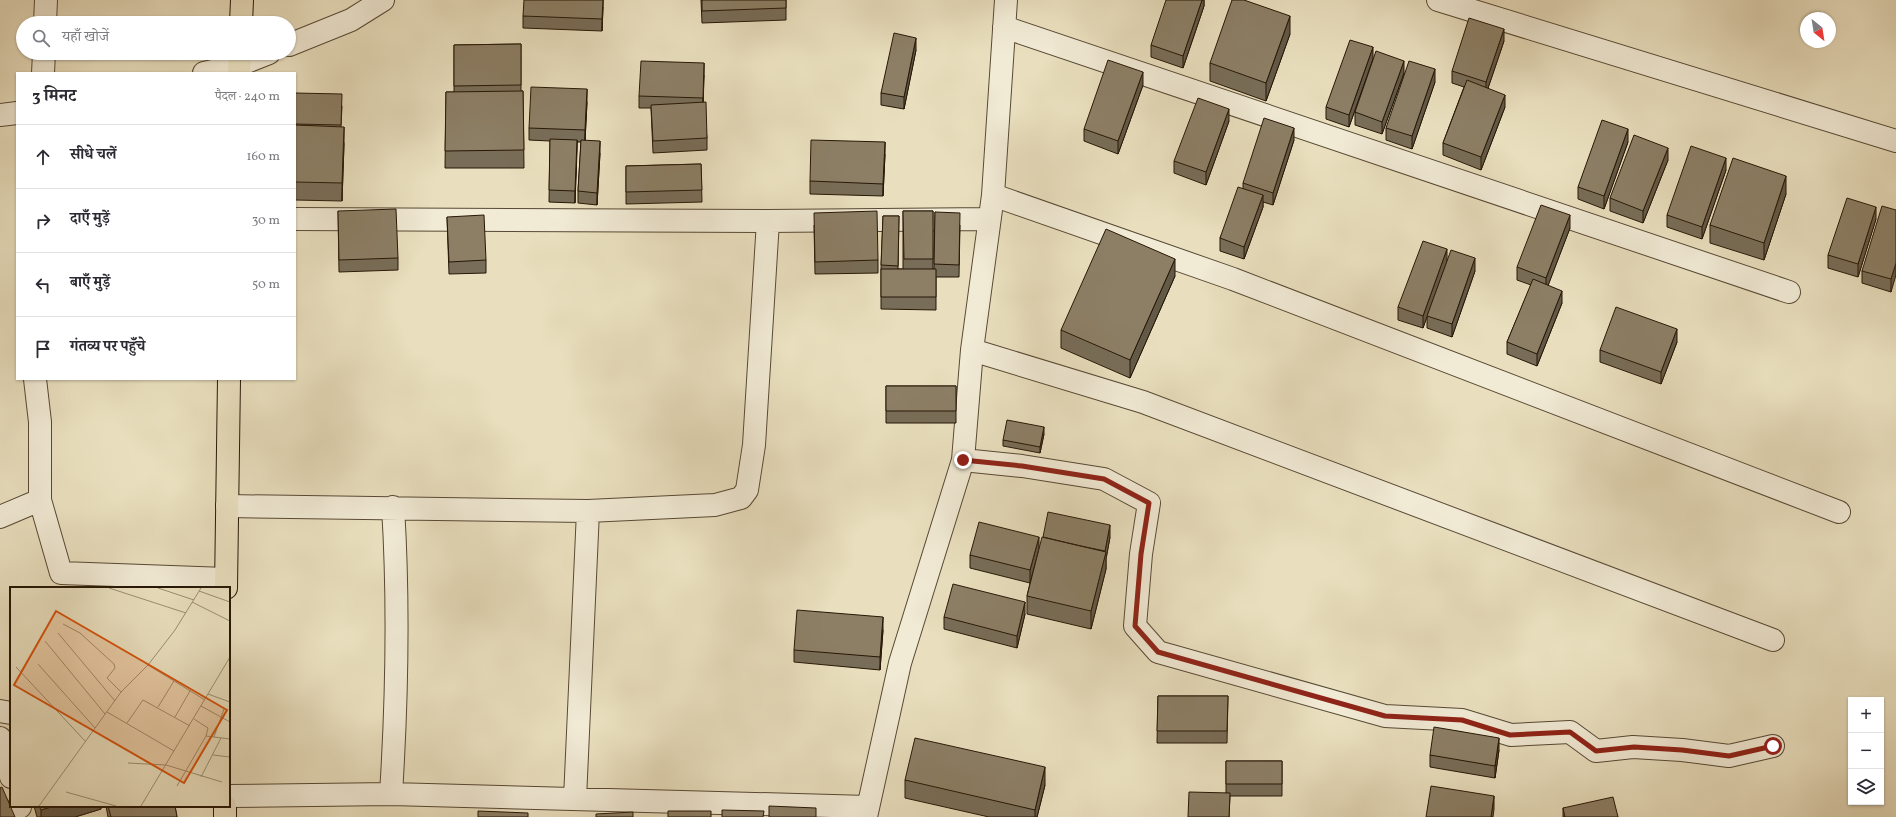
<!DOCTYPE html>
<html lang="hi">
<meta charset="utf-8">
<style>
:root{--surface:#fff;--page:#f7f7f7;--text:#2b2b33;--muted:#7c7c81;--line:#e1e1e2}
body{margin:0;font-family:Vollkorn,"Noto Serif Devanagari",serif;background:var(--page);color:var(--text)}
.controls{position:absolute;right:12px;bottom:12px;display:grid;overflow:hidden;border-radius:0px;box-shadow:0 1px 3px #0004}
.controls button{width:36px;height:36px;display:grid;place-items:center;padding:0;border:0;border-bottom:1px solid var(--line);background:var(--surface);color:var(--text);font:20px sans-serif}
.compass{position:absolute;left:1800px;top:12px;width:36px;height:36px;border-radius:50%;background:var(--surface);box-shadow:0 1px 3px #0004;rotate:150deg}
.stop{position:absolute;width:12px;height:12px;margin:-9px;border:3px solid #8f2418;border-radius:50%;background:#fff}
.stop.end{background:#8f2418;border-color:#fff;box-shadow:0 1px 4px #0008}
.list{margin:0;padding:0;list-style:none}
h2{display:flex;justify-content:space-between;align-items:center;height:52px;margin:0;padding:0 16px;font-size:17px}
h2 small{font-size:13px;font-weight:400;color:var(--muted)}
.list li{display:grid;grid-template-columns:26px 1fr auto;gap:12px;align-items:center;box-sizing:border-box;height:64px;padding:0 16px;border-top:1px solid var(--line)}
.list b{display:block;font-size:15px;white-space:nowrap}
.list em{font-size:13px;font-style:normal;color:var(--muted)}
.icon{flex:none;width:22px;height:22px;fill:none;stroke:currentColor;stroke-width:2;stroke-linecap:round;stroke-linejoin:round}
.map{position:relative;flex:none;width:1896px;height:817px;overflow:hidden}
.search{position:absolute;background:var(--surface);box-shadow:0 1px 3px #0004;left:16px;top:16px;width:280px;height:44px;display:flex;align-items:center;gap:10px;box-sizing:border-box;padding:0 14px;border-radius:22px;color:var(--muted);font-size:15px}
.panel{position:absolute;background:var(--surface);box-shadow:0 1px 3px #0004;left:16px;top:72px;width:280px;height:308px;border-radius:0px}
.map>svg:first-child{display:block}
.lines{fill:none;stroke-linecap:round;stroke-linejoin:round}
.minor-casing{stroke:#584934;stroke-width:24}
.primary-casing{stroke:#271706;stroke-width:24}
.minor{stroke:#f1ead5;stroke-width:22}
.primary{stroke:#e9dfbe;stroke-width:22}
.wall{fill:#786d58;stroke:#271706}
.shaded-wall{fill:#625947;stroke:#271706}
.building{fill:#8c7f66;stroke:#271706}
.route{stroke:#8f2418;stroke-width:5}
.inset-road{fill:none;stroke:#9b8f74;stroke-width:1}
.view{fill:#d5520b;fill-opacity:0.15;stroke:#d5520b;stroke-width:2}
.inset-edge{fill:none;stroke:#271706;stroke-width:2}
</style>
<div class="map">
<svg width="1896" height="817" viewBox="0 0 1896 817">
<rect width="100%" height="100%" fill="#e9dfbe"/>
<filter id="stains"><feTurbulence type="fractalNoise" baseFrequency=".005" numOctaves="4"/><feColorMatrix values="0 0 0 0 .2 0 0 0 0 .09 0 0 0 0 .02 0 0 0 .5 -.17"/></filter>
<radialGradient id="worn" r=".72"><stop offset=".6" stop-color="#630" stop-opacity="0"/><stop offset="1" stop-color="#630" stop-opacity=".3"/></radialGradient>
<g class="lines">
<g class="minor-casing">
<path id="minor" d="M1438 0 1896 141
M45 23 46 0
M1004 27 1789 292
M289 45 351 20 383 0
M43 73 44 53
M204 73 239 65 269 53
M0 115 17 113
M993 195 1233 279 1839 512
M295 219 768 221 989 219
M972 350 1143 402 1773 640
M35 379 40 422V500L61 573 226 579
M963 460 1022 466 1104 479 1149 503 1141 554 1135 626 1158 652 1385 716 1462 720 1511 735 1570 732 1596 751 1633 747 1682 750 1729 756 1773 746
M227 506 588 511 715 505 741 498 747 490 754 445 768 221
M0 517 40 500
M0 711 11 713
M0 738 11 777
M391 794C397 699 399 603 393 507
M229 796 391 794 868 807
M575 799 588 511
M19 806 20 807
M866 817 900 663 963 460 972 350 993 195 1006 0"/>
</g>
<g class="primary-casing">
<path id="primary" d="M241 23 242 0
M239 73 240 53
M226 588 229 379
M225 806V817"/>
</g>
<use href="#minor" class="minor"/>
<use href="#primary" class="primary"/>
</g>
<path class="wall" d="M701 0H786V20L702 23Z
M1204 0V6L1183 68 1151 57V45Z
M603 7 602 31 523 28V16Z
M1290 34 1266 101 1210 81V63Z
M1504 41 1488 88 1505 107 1481 170 1443 155V143L1464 87 1452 83V71Z
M521 44V91H523L524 168H445L446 92H454V45Z
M916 50 904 109 881 105V93Z
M1373 59 1349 127 1326 119V107Z
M1404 73 1382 134 1355 125V112Z
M704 75 703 102 707 138V150L653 153 651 108H639V96Z
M1435 82 1412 149 1386 140V128Z
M1143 85 1118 154 1084 141V129Z
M295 93 342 106 341 126 344 144 342 201 295 200Z
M587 102 585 140 600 153 597 205 578 203V191L581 142H577L575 203 549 202 550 141 529 140V128Z
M1229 121 1206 185 1174 173V161Z
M1294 140 1273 205 1263 202V207L1244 259 1220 251V238L1243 188V183Z
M1628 142 1604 209 1578 199V187Z
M885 154 883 196 810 194V181Z
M1668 160 1643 223 1610 211V198Z
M701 164 702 202 626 204V166Z
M1726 170 1702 239 1667 227V215Z
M1786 194 1764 260 1710 243V225Z
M1896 210 1891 292 1862 283V271Z
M338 211 398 258V270L339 272Z
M903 211H933V269H934L935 212 960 225 959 277H936V310L881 309V269L883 216H899L898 269H903Z
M447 217 486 260V273L449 274Z
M1876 219 1858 277 1828 268V255Z
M814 225 878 260V273L815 274Z
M1570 228 1548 285 1562 303 1537 366 1507 354V342L1531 285 1517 280V267Z
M1447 261 1475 271 1452 337 1427 328V316L1423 328 1398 320V307Z
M1175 276 1130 378 1061 348V330Z
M1677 342 1661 384 1600 362V350Z
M886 386H956V423H886Z
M1044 434 1040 453 1003 446V440Z
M1110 537 1106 559V569L1091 629 1027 614V596L1030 583 970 568V555L1039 548Z
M1025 614 1017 648 944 629V617Z
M883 630 880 670 794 662V650Z
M1158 696H1228L1227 743H1157Z
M1499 750 1495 778 1430 767V755Z
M1226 761H1282V796H1230L1229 817H1188L1226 793Z
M905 780 1045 785 1037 817H989L905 798Z
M34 806H101V809L75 817H37Z
M106 806H175L177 817H108Z
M1563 808 1618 817H1563Z"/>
<path class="shaded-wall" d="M603 0V7L602 31V19Z
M1202 0H1204V6L1183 68V56Z
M1290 16V34L1266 101V83Z
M1504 29V41L1486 94V82Z
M916 38V50L904 109V97Z
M1373 47V59L1349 127V115Z
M1404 61V73L1382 134V122Z
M704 63V75L703 110V98Z
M1435 69V82L1412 149V136Z
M1143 72V85L1118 154V141Z
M587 89V102L585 142V130Z
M1505 95V107L1481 170V157Z
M1229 109V121L1206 185V172Z
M344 127V144L342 201V183Z
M1294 128V140L1273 205V193Z
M1628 129V142L1604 209V196Z
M577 140V152L575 203V191Z
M600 141V153L597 205V193Z
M885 142V154L883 196V184Z
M1668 148V160L1643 223V211Z
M1726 158V170L1702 239V227Z
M1786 176V194L1764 260V243Z
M1263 195V207L1244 259V247Z
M1876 207V219L1858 277V264Z
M1570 215V228L1546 291V278Z
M1447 249V262L1423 328V316Z
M1475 258V271L1452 337V324Z
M1175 259V276L1130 378V360Z
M1896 263V275L1891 292V279Z
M1562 291V303L1537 366V354Z
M1677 329V342L1661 384V372Z
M1044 427V434L1040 453V447Z
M1110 525V537L1106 559V569L1091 629V611L1105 555V551Z
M1039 537V549L1030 583V570Z
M1025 602V614L1017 648V636Z
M883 617V630L880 670V657Z
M1499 738V750L1495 778V766Z
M1045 767V785L1037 817H1035V810Z
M1494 796V809L1493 817H1491Z
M54 806H101V809L75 817H41V810Z"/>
<path class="building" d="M524 0H603L602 19 523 16Z
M702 0H786V8L702 11Z
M1166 0H1202L1183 56 1151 45Z
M1232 0H1244L1290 16 1266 83 1210 63Z
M1469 18 1504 29 1486 82 1452 71Z
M894 33 916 38 904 97 881 93Z
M1350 40 1373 47 1349 115 1326 107Z
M521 44V85L454 86V45Z
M1376 51 1404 61 1382 122 1355 112Z
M1108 60 1143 72 1118 141 1084 129Z
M641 61 704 63 703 98 639 96Z
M1409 61 1435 69 1412 136 1386 128Z
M1467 80 1505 95 1481 157 1443 143Z
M531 87 587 89 585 130 529 128Z
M523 91 524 150 445 151 446 92Z
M295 93 342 94 341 125 295 124Z
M1198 98 1229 109 1206 172 1174 161Z
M706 102 707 138 653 141 651 105Z
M1264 118 1294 128 1273 193 1243 183Z
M1602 120 1628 129 1604 196 1578 187Z
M295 125 344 127 342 183 295 182Z
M1634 135 1668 148 1643 211 1610 198Z
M550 139 577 140 575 191 549 190Z
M581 140 600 141 597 193 578 191Z
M811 140 885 142 883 184 810 181Z
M1691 146 1726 158 1702 227 1667 215Z
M1733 158 1786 176 1764 243 1710 225Z
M701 164 702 190 626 192V166Z
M1238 187 1263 195 1244 247 1220 238Z
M1847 198 1876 207 1858 264 1828 255Z
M1541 205 1570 215 1546 278 1517 267Z
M1882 206 1896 210V263L1891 279 1862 271Z
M396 209 398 258 339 260 338 211Z
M877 211 878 260 815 262 814 213Z
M903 211H933V259H904Z
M935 212 960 213 959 265 934 264Z
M484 215 486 260 449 262 447 217Z
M883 216H899L898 266 881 265Z
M1106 229 1175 259 1130 360 1061 330Z
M1423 241 1447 249 1423 316 1398 307Z
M1451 250 1475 258 1452 324 1427 316Z
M881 269H936V297H881Z
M1533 279 1562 291 1537 354 1507 342Z
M1616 307 1677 329 1661 372 1600 350Z
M886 386H956V411H886Z
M1007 420 1044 427 1040 447 1003 440Z
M1048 512 1110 525 1105 551 1081 546 1043 537Z
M979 522 1039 537 1030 570 970 555Z
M1042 537 1106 552 1091 611 1027 596Z
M953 584 1025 602 1017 636 944 617Z
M797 610 883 617 880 657 794 650Z
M1158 696H1228L1227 731H1157Z
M1434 727 1499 738 1495 766 1430 755Z
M915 738 1045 767 1035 810 905 780Z
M1226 761H1282V784H1226Z
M1431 786 1494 796 1491 817H1426Z
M2 787 15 817H0V788Z
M1189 792 1230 793 1229 817H1188Z
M1613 797 1618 817H1565L1563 808Z
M39 806H54L41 810Z
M108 806H175L177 817H111Z
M769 806 816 808V817H769Z
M722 810 764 811 763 817H722Z
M478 811 528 813V817H478Z
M668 811H711V817H668Z
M633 812V817H596V814Z"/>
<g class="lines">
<path class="route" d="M963 460 1022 466 1104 479 1149 503 1141 554 1135 626 1158 652 1385 716 1462 720 1510 735 1570 732 1596 751 1634 747 1682 750 1729 756 1773 746"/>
</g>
<g transform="translate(10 587)">
<rect width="220" height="220" fill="#e9dfbe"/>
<path class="inset-road" d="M99 1 176 26M148 1 184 13M189 4 220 15M182 15 220 34M53 37 70 46 104 77 105 81 97 91 111 105M48 46 105 114M35 54 95 127M28 77 85 141M138 78 195 113M6 80 76 155M198 107 220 115M191 119 220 135M148 120 164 94M97 125 164 164M165 130 180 104M117 136 133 113 180 139M196 149 220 152M204 150 214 122M203 168 220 170M118 176 156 178 212 195M191 190 211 151M167 199 196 149 198 141 184 132M56 205 106 219M29 219 111 105 138 78 165 43 191 1M131 219 220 70"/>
<path class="view" d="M46 24 217 123 174 196 4 98Z"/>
<rect width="220" height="220" class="inset-edge"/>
</g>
<rect width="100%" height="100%" filter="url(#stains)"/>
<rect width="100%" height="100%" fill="url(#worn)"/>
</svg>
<div class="controls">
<button>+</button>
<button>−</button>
<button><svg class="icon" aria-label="layers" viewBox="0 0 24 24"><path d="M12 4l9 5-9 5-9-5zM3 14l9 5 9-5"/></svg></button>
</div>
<svg class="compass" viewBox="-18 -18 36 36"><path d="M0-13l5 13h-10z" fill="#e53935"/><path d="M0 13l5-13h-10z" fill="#7c7c81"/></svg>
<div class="stop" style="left:1773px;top:746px"></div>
<div class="stop end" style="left:963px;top:460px"></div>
<div class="search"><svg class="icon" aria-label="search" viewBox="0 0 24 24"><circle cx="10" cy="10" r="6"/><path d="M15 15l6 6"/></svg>यहाँ खोजें</div>
<section class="panel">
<h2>3 मिनट<small>पैदल · 240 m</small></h2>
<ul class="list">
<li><svg class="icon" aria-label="ahead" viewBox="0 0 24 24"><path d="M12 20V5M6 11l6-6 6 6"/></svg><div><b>सीधे चलें</b></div><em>160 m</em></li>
<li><svg class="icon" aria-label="right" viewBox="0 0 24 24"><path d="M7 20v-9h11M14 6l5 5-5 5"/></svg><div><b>दाएँ मुड़ें</b></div><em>30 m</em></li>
<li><svg class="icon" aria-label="left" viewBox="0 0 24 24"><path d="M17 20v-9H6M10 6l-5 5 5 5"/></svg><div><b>बाएँ मुड़ें</b></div><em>50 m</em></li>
<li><svg class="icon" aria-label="arrive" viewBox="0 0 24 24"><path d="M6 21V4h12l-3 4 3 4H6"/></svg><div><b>गंतव्य पर पहुँचे</b></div></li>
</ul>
</section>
</div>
